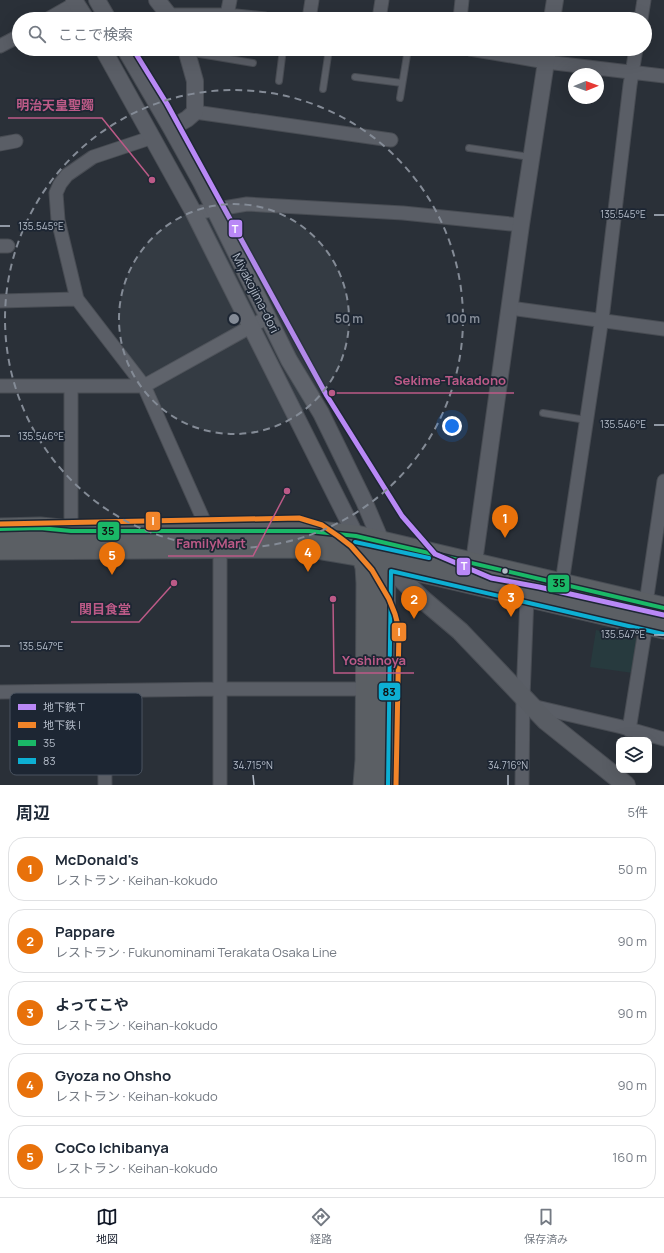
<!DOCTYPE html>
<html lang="ja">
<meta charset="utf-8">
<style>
:root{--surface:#fff;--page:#f6f6f7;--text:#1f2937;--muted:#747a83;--line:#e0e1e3;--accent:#111827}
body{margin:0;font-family:Manrope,"Noto Sans JP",sans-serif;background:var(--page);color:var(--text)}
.controls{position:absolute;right:12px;bottom:12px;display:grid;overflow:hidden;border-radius:8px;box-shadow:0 4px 16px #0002}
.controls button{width:36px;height:36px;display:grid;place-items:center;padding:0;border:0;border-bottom:1px solid var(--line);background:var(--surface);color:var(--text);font:20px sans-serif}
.compass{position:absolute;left:568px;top:68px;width:36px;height:36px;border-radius:50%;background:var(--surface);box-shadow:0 4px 16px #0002;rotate:89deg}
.you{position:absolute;left:452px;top:426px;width:14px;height:14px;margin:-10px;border:3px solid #fff;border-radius:50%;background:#1a73e8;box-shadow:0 0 0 6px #1a73e833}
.badge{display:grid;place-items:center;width:26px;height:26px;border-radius:50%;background:var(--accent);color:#fff;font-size:13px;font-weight:700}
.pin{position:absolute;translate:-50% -33px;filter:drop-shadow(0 1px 2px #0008)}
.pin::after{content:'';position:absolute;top:21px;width:14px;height:12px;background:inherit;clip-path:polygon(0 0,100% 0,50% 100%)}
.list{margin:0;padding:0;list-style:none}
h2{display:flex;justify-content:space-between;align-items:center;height:52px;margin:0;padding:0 16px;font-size:17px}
h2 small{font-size:13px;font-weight:400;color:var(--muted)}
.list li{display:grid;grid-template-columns:26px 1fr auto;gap:12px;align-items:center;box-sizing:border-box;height:64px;margin:0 8px 8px;padding:0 8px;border:1px solid var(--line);border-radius:16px}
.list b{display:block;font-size:15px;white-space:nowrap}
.list p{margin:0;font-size:13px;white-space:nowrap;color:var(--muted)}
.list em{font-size:13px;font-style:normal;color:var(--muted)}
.icon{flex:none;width:22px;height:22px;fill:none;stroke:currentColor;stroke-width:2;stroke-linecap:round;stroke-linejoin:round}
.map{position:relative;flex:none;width:664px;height:785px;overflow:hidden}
.search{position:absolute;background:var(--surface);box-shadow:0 4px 16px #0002;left:12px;right:12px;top:12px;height:44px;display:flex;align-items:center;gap:10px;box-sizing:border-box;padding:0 14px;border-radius:22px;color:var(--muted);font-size:15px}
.sheet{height:412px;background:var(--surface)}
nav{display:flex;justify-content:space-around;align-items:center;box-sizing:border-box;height:56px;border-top:1px solid var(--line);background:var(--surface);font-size:11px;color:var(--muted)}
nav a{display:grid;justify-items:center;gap:2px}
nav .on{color:var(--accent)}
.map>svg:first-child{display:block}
.green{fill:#273a3e}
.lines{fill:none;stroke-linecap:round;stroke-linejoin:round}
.service-casing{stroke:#484c53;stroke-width:8}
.minor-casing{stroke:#484c53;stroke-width:15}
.tertiary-casing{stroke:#484c53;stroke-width:18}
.secondary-casing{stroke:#484c53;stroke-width:20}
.trunk-casing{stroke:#474c53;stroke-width:23}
.service{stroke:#5a5e66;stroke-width:6}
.minor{stroke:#5a5e66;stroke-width:13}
.tertiary{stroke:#5a5e66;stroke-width:16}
.secondary{stroke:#595d64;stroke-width:18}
.trunk{stroke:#5b5f64;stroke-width:21}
.bus-1-casing{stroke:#1d2633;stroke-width:7}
.bus-2-casing{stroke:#1d2633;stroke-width:7}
.bus-1{stroke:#1ab867;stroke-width:4}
.bus-2{stroke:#0dafd3;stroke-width:4}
.metro-1-casing{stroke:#1d2633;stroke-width:8}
.metro-2-casing{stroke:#1d2633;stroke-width:8}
.metro-1{stroke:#b988f6;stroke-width:5}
.metro-2{stroke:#f18429;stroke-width:5}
.ticks{fill:none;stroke:#b4bcc9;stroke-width:1.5}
.ring{fill:none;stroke:#848b96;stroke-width:2;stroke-dasharray:7 5}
.bus-dot{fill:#b4bcc9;stroke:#1d2633;stroke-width:1.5}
.labels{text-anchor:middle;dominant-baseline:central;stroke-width:3.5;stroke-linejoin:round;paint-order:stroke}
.street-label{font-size:12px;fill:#b4bcc9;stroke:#1d2633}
.key{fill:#1d2633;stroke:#4a5360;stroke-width:1}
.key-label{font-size:11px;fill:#b4bcc9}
.ticks-label{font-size:10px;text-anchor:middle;fill:#b4bcc9;stroke:#1d2633;stroke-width:3.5;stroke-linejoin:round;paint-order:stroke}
.centre{fill:#848b96;stroke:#1d2633;stroke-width:2}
.ring-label{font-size:12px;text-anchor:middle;font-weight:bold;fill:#848b96;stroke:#1d2633;stroke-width:3.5;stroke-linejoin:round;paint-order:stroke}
.leader{fill:none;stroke:#bc5a87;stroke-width:1.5}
.callout-dot{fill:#bc5a87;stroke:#1d2633;stroke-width:1.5}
.callout-label{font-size:13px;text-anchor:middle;font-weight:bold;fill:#bc5a87;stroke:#1d2633;stroke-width:3.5;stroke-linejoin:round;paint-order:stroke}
.line-badge{stroke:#1d2633;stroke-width:1.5}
.badge-label{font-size:11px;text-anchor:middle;font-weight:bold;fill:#fff}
.pale-badge-label{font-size:11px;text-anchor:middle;font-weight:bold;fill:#111}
</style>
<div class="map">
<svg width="664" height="785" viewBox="0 0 664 785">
<rect width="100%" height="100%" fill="#2a3038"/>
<path class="green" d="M596 630 639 639 633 673 590 667Z"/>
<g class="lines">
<g class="service-casing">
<path id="service" d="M188 52 253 63
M355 77 402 83
M279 81 283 49
M323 89 329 49
M400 98 408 49
M469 148 530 157
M543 413 586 420"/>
</g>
<g class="minor-casing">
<path id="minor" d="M169 15H227L265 19
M227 15 230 0
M48 19 76 3
M309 19 312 0
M379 19 382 0
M460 19 462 0
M641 19 644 0
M0 46 19 36
M470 49 546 62 664 76
M195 112 391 140
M153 137 93 157 67 175 60 184 56 193 58 220 77 299 144 386 208 530
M0 144 16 141
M194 213 247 204 403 213 521 225
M0 246H8
M0 301 77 299
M510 308 664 329
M0 386H144L268 317
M71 386V531
M562 583 603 311 630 85 636 49
M646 603 664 481
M104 691 105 785
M0 692 220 689H366
M532 706 622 727 664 739
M629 730 646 624
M220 785V548
M522 785 523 697 527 597"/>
</g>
<g class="tertiary-casing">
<path id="tertiary" d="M74 0 86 19
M97 0 108 19
M157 0 172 19
M552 19 555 0
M103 49 194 213 356 536
M125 49 171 128 201 182 289 360 321 413 364 501 381 541
M171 128 187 119 195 112V81L186 49
M474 562 521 225 548 49"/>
</g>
<g class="secondary-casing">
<path id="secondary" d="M383 561 421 598 460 631 546 721 626 785"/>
</g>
<g class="trunk-casing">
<path id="trunk" d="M0 529 40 528 71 531 208 530 309 531 356 536 664 608
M359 546 366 567 367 583 366 760 364 785
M0 549 310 547 363 556 385 563 664 628
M382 785 385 563 382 549"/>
</g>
<use href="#service" class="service"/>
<use href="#minor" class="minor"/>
<use href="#tertiary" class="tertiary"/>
<use href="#secondary" class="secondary"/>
<use href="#trunk" class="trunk"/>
<g class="bus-1-casing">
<path id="bus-1" d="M0 529 40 528 71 531H309L356 536 664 608"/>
</g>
<g class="bus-2-casing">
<path id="bus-2" d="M355 542 429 558
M388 785 391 571 663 634"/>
</g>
<use href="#bus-1" class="bus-1"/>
<use href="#bus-2" class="bus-2"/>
<g class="metro-1-casing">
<path id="metro-1" d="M133 49 167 104 327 396 402 516 435 554 491 578 539 587 664 615"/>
</g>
<g class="metro-2-casing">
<path id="metro-2" d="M0 524 299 518 322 525 338 536 351 546 372 570 389 599 395 614 399 629 396 785"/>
</g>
<use href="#metro-1" class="metro-1"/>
<use href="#metro-2" class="metro-2"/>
</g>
<path class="ticks" d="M654 215H664M0 226H10M654 425H664M0 436H10M654 635H664M0 646H10M253 775 254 785M508 775V785"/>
<circle cx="234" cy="319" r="115" fill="#848b96" fill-opacity=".12"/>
<g class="ring">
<circle cx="234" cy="319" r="115"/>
<circle cx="234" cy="319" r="229"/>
</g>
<circle class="bus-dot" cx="505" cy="571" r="3.5"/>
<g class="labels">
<g class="street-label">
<text transform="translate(256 293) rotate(63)">Miyakojima-dori</text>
</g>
</g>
<rect x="10" y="693" width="132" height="82" rx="6" class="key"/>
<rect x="18" y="704" width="18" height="6" fill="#b988f6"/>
<rect x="18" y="722" width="18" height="6" fill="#f18429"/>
<rect x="18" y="740" width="18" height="6" fill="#1ab867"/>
<rect x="18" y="758" width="18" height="6" fill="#0dafd3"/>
<g class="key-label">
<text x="43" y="711">地下鉄 T</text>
<text x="43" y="729">地下鉄 I</text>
<text x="43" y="747">35</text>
<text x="43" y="765">83</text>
</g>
<g class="ticks-label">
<text x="623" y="218">135.545°E</text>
<text x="41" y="230">135.545°E</text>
<text x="623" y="428">135.546°E</text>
<text x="41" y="440">135.546°E</text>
<text x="623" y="638">135.547°E</text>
<text x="41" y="650">135.547°E</text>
<text x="253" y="769">34.715°N</text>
<text x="508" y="769">34.716°N</text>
</g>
<circle cx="234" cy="319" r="6" class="centre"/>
<g class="ring-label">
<text x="349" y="323">50 m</text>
<text x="463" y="323">100 m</text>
</g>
<path class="leader" d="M152 180L102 118H8M332 393L386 393H514M287 491L253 556H168M174 583L139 622H71M333 599L334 673H414"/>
<g class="callout-dot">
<circle cx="152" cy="180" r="4"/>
<circle cx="332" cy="393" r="4"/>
<circle cx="287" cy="491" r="4"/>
<circle cx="174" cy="583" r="4"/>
<circle cx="333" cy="599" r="4"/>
</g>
<g class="callout-label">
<text x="55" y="110">明治天皇聖躅</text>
<text x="450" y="385">Sekime-Takadono</text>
<text x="211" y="548">FamilyMart</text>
<text x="105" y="614">関目食堂</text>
<text x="374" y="665">Yoshinoya</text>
</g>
<g class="line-badge">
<rect x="228" y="219" width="15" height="19" rx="4" fill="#b988f6"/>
<rect x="145" y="511" width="16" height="20" rx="4" fill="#f18429"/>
<rect x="97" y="521" width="23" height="20" rx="4" fill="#1ab867"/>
<rect x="456" y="557" width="15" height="19" rx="4" fill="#b988f6"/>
<rect x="547" y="574" width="23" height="19" rx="4" fill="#1ab867"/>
<rect x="391" y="622" width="16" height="20" rx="4" fill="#f18429"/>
<rect x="378" y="682" width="23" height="19" rx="4" fill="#0dafd3"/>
</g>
<g class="badge-label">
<text x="235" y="233">T</text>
<text x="153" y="525">I</text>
<text x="464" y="570">T</text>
<text x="399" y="636">I</text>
</g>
<g class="pale-badge-label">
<text x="108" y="535">35</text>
<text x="559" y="587">35</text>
<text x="389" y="696">83</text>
</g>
</svg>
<div class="controls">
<button><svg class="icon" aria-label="layers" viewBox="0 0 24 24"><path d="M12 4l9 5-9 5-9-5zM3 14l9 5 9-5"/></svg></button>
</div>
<svg class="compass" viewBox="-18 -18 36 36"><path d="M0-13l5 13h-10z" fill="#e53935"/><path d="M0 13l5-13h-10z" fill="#747a83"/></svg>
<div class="you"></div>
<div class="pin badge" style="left:505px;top:538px;background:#e8710a">1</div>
<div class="pin badge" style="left:414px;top:619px;background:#e8710a">2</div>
<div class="pin badge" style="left:511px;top:617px;background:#e8710a">3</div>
<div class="pin badge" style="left:308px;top:572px;background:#e8710a">4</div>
<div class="pin badge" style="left:112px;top:575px;background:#e8710a">5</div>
<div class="search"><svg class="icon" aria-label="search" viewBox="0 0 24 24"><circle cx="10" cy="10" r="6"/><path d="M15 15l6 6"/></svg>ここで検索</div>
</div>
<section class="sheet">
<h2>周辺<small>5件</small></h2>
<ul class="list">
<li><span class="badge" style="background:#e8710a">1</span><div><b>McDonald's</b><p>レストラン · Keihan-kokudo</p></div><em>50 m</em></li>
<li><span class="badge" style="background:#e8710a">2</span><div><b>Pappare</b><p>レストラン · Fukunominami Terakata Osaka Line</p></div><em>90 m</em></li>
<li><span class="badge" style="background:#e8710a">3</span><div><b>よってこや</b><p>レストラン · Keihan-kokudo</p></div><em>90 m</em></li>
<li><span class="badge" style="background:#e8710a">4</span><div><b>Gyoza no Ohsho</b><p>レストラン · Keihan-kokudo</p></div><em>90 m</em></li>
<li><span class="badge" style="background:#e8710a">5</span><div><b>CoCo Ichibanya</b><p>レストラン · Keihan-kokudo</p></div><em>160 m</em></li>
</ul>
</section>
<nav>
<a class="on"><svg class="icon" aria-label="map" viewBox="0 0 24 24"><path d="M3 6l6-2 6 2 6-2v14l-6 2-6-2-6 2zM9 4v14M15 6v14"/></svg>地図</a>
<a><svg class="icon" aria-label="directions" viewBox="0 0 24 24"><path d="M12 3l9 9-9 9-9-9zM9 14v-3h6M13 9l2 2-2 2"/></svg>経路</a>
<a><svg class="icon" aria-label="saved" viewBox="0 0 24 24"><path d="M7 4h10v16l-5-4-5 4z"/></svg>保存済み</a>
</nav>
